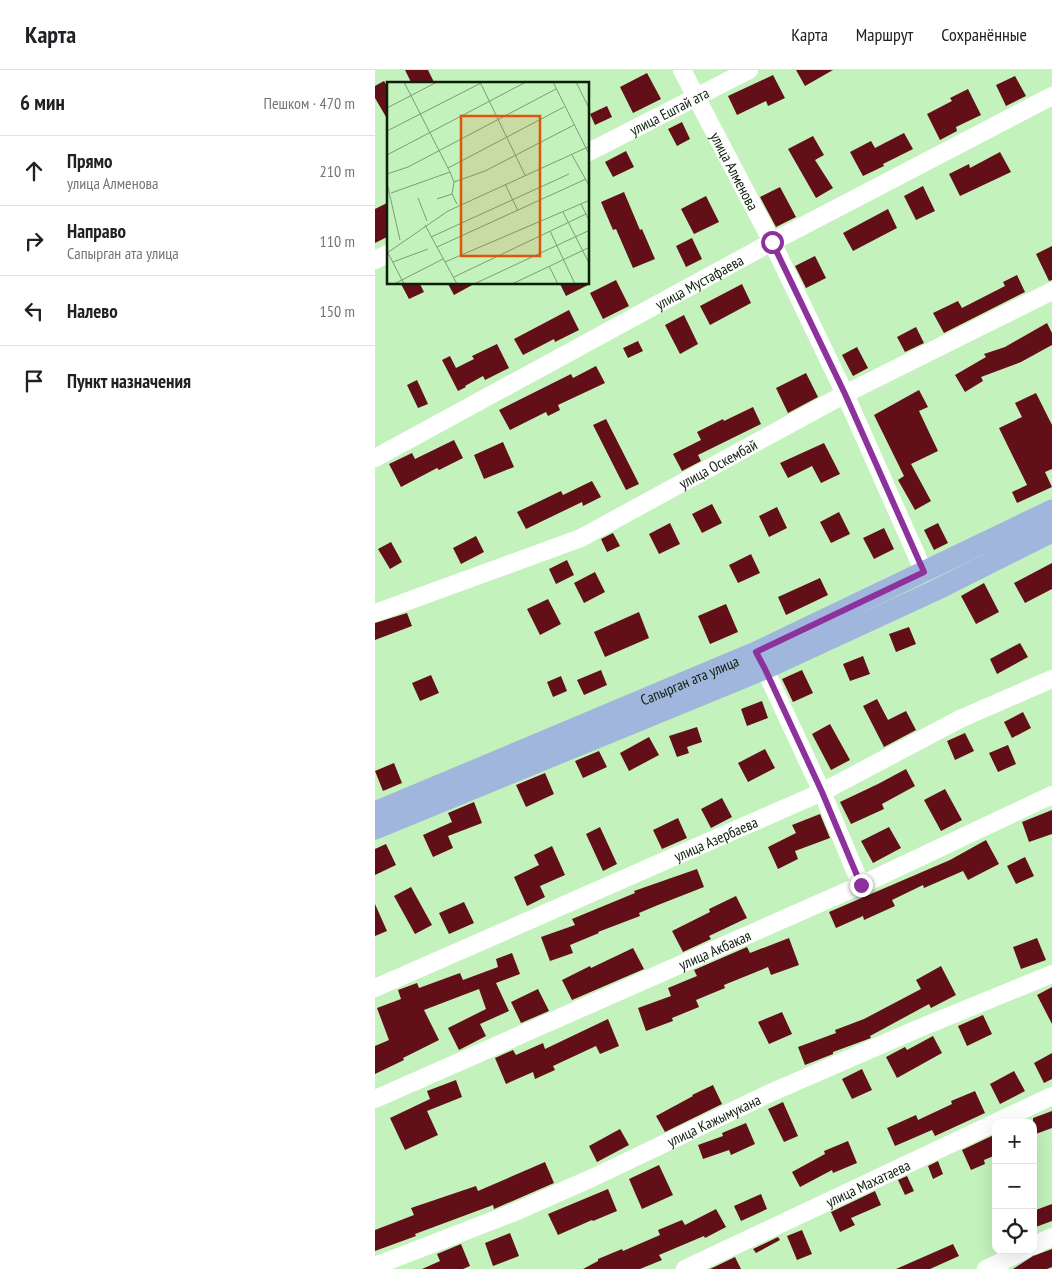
<!DOCTYPE html>
<html lang="ru">
<meta charset="utf-8">
<style>
:root{--surface:#fff;--page:#f2f2f2;--text:#202124;--muted:#757577;--line:#e0e0e0}
body{margin:0;font-family:"PT Sans Narrow",sans-serif;background:var(--page);color:var(--text)}
.controls{position:absolute;right:15px;bottom:15px;display:grid;overflow:hidden;border-radius:10px;box-shadow:0 5px 20px #0002}
.controls button{width:45px;height:45px;display:grid;place-items:center;padding:0;border:0;border-bottom:1px solid var(--line);background:var(--surface);color:var(--text);font:25px sans-serif}
.stop{position:absolute;width:15px;height:15px;margin:-11px;border:4px solid #8d319c;border-radius:50%;background:#fff}
.stop.end{background:#8d319c;border-color:#fff;box-shadow:0 1px 5px #0008}
.list{margin:0;padding:0;list-style:none}
h2{display:flex;justify-content:space-between;align-items:center;height:65px;margin:0;padding:0 20px;font-size:21px}
h2 small{font-size:16px;font-weight:400;color:var(--muted)}
.list li{display:grid;grid-template-columns:32px 1fr auto;gap:15px;align-items:center;box-sizing:border-box;height:70px;padding:0 20px;border-top:1px solid var(--line)}
.list b{display:block;font-size:19px;white-space:nowrap}
.list p{margin:0;font-size:16px;white-space:nowrap;color:var(--muted)}
.list em{font-size:16px;font-style:normal;color:var(--muted)}
.icon{flex:none;width:28px;height:28px;fill:none;stroke:currentColor;stroke-width:2;stroke-linecap:round;stroke-linejoin:round}
.map{position:relative;flex:none;width:677px;height:1199px;overflow:hidden}
header{display:flex;align-items:center;gap:30px;box-sizing:border-box;height:70px;padding:0 25px;background:var(--surface);border-bottom:1px solid var(--line)}
header strong{font-size:24px}
nav{display:flex;gap:28px;margin-inline-start:auto;font-size:18px}
main{display:flex}
aside{flex:1;background:var(--surface)}
.map>svg:first-child{display:block}
.building{fill:#630f18}
.lines{fill:none;stroke-linecap:round;stroke-linejoin:round}
.minor{stroke:#fff;stroke-width:18}
.major{stroke:#a1b6dc;stroke-width:21}
.route{stroke:#8d319c;stroke-width:6}
.labels{text-anchor:middle;dominant-baseline:central;stroke-width:5;stroke-linejoin:round;paint-order:stroke}
.street-label{font-size:15px;fill:#0d1f0b;stroke:#c3f2bc}
.inset-road{fill:none;stroke:#7a9e75;stroke-width:1}
.view{fill:#dd560c;fill-opacity:0.15;stroke:#dd560c;stroke-width:2.5}
.inset-edge{fill:none;stroke:#0d1f0b;stroke-width:2.5}
</style>
<header>
<strong>Карта</strong>
<nav><a>Карта</a><a>Маршрут</a><a>Сохранённые</a></nav>
</header>
<main>
<aside>
<h2>6 мин<small>Пешком · 470 m</small></h2>
<ul class="list">
<li><svg class="icon" aria-label="ahead" viewBox="0 0 24 24"><path d="M12 20V5M6 11l6-6 6 6"/></svg><div><b>Прямо</b><p>улица Алменова</p></div><em>210 m</em></li>
<li><svg class="icon" aria-label="right" viewBox="0 0 24 24"><path d="M7 20v-9h11M14 6l5 5-5 5"/></svg><div><b>Направо</b><p>Сапырган ата улица</p></div><em>110 m</em></li>
<li><svg class="icon" aria-label="left" viewBox="0 0 24 24"><path d="M17 20v-9H6M10 6l-5 5 5 5"/></svg><div><b>Налево</b></div><em>150 m</em></li>
<li><svg class="icon" aria-label="arrive" viewBox="0 0 24 24"><path d="M6 21V4h12l-3 4 3 4H6"/></svg><div><b>Пункт назначения</b></div></li>
</ul>
</aside>
<div class="map">
<svg width="677" height="1199" viewBox="0 0 677 1199">
<rect width="100%" height="100%" fill="#c3f2bc"/>
<path class="building" d="M30 0H53L60 14H37Z
M421 0H458L430 16Z
M272 3 286 29 258 43 245 17Z
M398 5 410 28 393 36 391 31 362 45 353 26Z
M640 6 651 26 631 36 621 15Z
M9 11 14 19V52L0 28V16Z
M593 19 606 45 581 57 582 61 565 70 552 44 577 31 575 28Z
M232 36 237 47 220 55 215 44Z
M307 52 315 69 302 76 293 59Z
M529 63 538 79 508 94 509 96 488 106 475 82 496 71 500 78Z
M438 66 449 85 440 90 458 118 441 128 413 79Z
M251 81 259 97 238 107 230 92Z
M625 82 636 102 585 126 574 104 594 94 595 98Z
M548 116 560 141 541 150 529 126Z
M405 117 421 147 401 157 385 127Z
M249 122 265 160 267 159 280 189 258 198 241 159 238 160 226 132Z
M331 126 344 152 319 164 306 139Z
M14 132V166L0 173V139Z
M513 139 522 158 478 181 468 163Z
M317 168 327 189 311 197 301 176Z
M677 176V210L674 211 661 184Z
M440 186 451 208 431 218 420 196Z
M642 205 650 222 569 263 558 243 583 231 587 238 630 216 628 212Z
M241 210 254 236 228 249 215 223Z
M26 214H45L49 222 34 229Z
M73 214H99L79 225Z
M185 214H215L191 226Z
M367 214 376 233 335 255 325 236Z
M194 240 204 260 180 272 179 269 148 285 139 269Z
M309 245 323 274 305 284 290 255Z
M672 253 677 263V275L646 292 606 307 608 311 590 322 580 305 611 287 609 284 630 277Z
M541 257 549 273 530 282 522 267Z
M263 271 268 281 253 288 248 278Z
M122 274 134 298 110 310 108 306 90 316 91 317 83 321 67 290 75 286 81 298 99 289 97 286Z
M482 277 493 298 478 306 467 285Z
M221 296 230 313 183 335 185 340 173 346 171 342 135 360 124 340 196 304 198 308Z
M431 303 443 327 413 343 401 318Z
M42 310 53 334 43 338 32 315Z
M544 320 553 337 544 341 563 381 536 394 556 431 540 440 523 410 529 406 499 345Z
M661 323 677 355V399L670 402 677 417 642 433 637 422 652 415 624 358 647 347 640 333Z
M378 337 386 354 323 385 326 391 307 401 298 384 326 370 322 362 348 349 349 351Z
M231 349 264 414 251 420 218 355Z
M79 370 88 388 64 400 62 398 26 417 14 394 37 383 40 389Z
M128 372 139 397 109 409 99 385Z
M449 373 465 404 446 413 437 396 413 408 405 393Z
M217 411 226 427 208 436 207 432 151 459 142 442 186 421 188 425Z
M337 434 347 453 327 463 317 444Z
M402 437 412 458 394 467 384 446Z
M464 442 475 464 456 473 445 452Z
M295 453 305 474 284 484 274 464Z
M563 453 573 473 559 480 549 460Z
M509 458 519 479 499 489 488 468Z
M238 463 245 476 232 482 226 469Z
M101 466 109 482 86 494 78 478Z
M16 472 27 492 15 499 3 479Z
M376 484 385 503 363 513 354 495Z
M192 490 199 505 181 514 174 499Z
M677 493V519L650 533 639 513Z
M220 502 230 522 209 533 199 513Z
M445 508 453 525 411 545 403 527Z
M609 513 624 542 601 554 586 526Z
M173 529 186 554 165 565 152 539Z
M351 534 363 562 335 574 323 546Z
M264 542 274 568 230 587 219 562Z
M32 543 37 556 0 570V553Z
M534 557 541 574 521 582 514 564Z
M645 573 653 587 622 604 615 589Z
M488 586 495 604 475 611 468 594Z
M226 600 232 615 209 625 202 610Z
M427 600 438 623 418 632 407 609Z
M56 605 64 623 45 631 37 613Z
M186 606 192 621 178 627 172 612Z
M502 629 513 650 531 641 541 660 509 677 488 636Z
M387 631 393 648 372 656 366 639Z
M648 642 656 658 637 668 629 652Z
M455 654 475 690 456 700 437 664Z
M322 657 327 672 312 677 314 683 302 687 294 666Z
M590 663 599 681 580 690 572 671Z
M274 667 284 685 254 701 245 683Z
M633 675 641 694 623 702 614 683Z
M390 679 400 698 373 712 363 693Z
M224 681 232 697 208 708 200 691Z
M19 693 27 713 8 721 0 701Z
M531 699 540 716 507 734 509 739 476 754 465 732 503 714Z
M170 703 179 724 151 737 141 715Z
M570 719 587 750 566 761 549 730Z
M347 728 357 747 336 758 326 739Z
M99 732 107 753 73 766 78 778 58 787 48 765 77 752 73 743Z
M677 740V764L654 772 647 752Z
M445 744 455 768 420 781 423 789 403 799 393 777 421 763 417 755Z
M303 748 312 768 287 779 278 760Z
M225 757 242 794 228 801 211 764Z
M514 757 526 778 498 793 486 771Z
M611 770 624 794 593 810 588 801 549 818 548 815 517 830 520 836 489 850 488 846 461 858 454 842 575 790Z
M11 774 21 795 0 805V779Z
M177 776 190 805 165 816 170 827 152 836 139 807 164 795 159 785Z
M650 787 659 806 641 814 632 796Z
M322 799 329 817 283 835 264 843 265 846 223 862 224 863 195 875 198 883 175 891 166 867 200 855 197 849 260 823 259 821Z
M36 817 57 855 40 864 19 826Z
M361 826 372 848 334 866 336 869 308 882 297 861 335 842 334 839Z
M89 832 99 853 74 864 64 843Z
M0 834 12 861 0 866Z
M414 868 424 895 396 905 393 897 349 915 350 918 321 930 324 937 297 948 298 951 271 961 263 938 296 926 293 918 322 906 319 900 372 877 375 883Z
M662 868 671 890 646 899 638 877Z
M258 878 269 899 197 930 187 910 215 896 216 898Z
M137 883 145 904 121 913 134 941 105 954 111 966 84 980 73 958 111 939 104 919 49 940 64 970 28 988 29 990 0 1004V976L14 970 2 938 26 929 23 920 42 913 44 918 85 903 88 910 123 897 121 889Z
M566 896 581 925 556 938 554 934 495 966 496 968 458 982V984L430 995 423 977 461 963 460 960 489 949 546 919 541 910Z
M677 917V954L662 925Z
M163 919 174 941 146 953 136 932Z
M407 942 417 964 394 974 383 952Z
M608 945 617 964 592 976 583 956Z
M233 949 244 976 225 984 221 976 178 996 180 1000 160 1009 158 1002 131 1014 120 988 138 980 141 985 168 973 170 979Z
M558 966 567 983 522 1008 511 987 530 977 532 980Z
M677 983V1009L669 1013 659 993Z
M487 999 497 1020 477 1029 467 1009Z
M639 1001 650 1021 625 1034 615 1014Z
M81 1010 87 1027 52 1041 63 1065 30 1080 15 1048 55 1029 52 1021Z
M338 1015 347 1034 290 1062 281 1046 318 1026 317 1025Z
M600 1021 610 1043 560 1066 557 1060 520 1076 512 1058 541 1045 543 1050 577 1034 576 1031Z
M408 1032 423 1066 409 1072 393 1039Z
M677 1041V1058L658 1065V1048Z
M371 1053 380 1074 356 1085 354 1080 328 1089 323 1075 348 1066 347 1063Z
M245 1059 254 1075 222 1092 214 1076Z
M621 1064V1085L609 1090 610 1094 596 1100 587 1080Z
M473 1071 482 1093 458 1103 457 1100 425 1117 417 1102 450 1084 449 1081Z
M563 1091 568 1104 558 1109 553 1096Z
M170 1092 179 1113 119 1139 118 1135 40 1164 41 1166 0 1181V1160L39 1145 36 1138 101 1116 103 1121Z
M284 1095 298 1125 267 1139 254 1109Z
M532 1106 539 1121 530 1125 523 1110Z
M233 1119 242 1141 218 1151 217 1150 183 1165 173 1144Z
M500 1121 506 1135 476 1148 480 1155 465 1162 456 1142Z
M386 1124 392 1139 366 1151 359 1136Z
M677 1134V1151L658 1158V1141Z
M341 1139 351 1157 330 1168 329 1166 284 1185 287 1190 265 1199H208L223 1191V1189L247 1179 248 1181 285 1165 283 1160 307 1150 310 1155Z
M427 1160 437 1184 422 1190 412 1166Z
M135 1163 144 1186 118 1196 110 1173Z
M403 1167 405 1170 381 1183 378 1179Z
M86 1174 95 1196 88 1199H47L65 1191 62 1184Z
M578 1174 584 1186 555 1199H521Z
M677 1179V1197L672 1199H638L658 1186Z
M360 1187 366 1199H335Z"/>
<g class="lines">
<g class="minor">
<path id="s1" d="M307 0 397 172 470 324 549 502"/>
<path id="s2" d="M214 82 374 0"/>
<path d="M0 190 14 183"/>
<path id="s3" d="M0 388 397 172 677 26"/>
<path id="s4" d="M0 543 206 468 470 324 677 221"/>
<path d="M385 589 447 722 486 815"/>
<path id="s5" d="M0 918 447 722 585 649 677 609"/>
<path id="s6" d="M0 1029 486 815 677 725"/>
<path d="M658 1176 677 1167"/>
<path id="s7" d="M0 1196 140 1142 217 1108 393 1024 540 960 677 904"/>
<path id="s8" d="M310 1199 677 1026"/>
<path d="M611 1199 650 1180"/>
</g>
<g class="major">
<path id="s9" d="M0 742 381 582 677 440"/>
<path d="M0 759 390 599 559 521 677 462"/>
</g>
</g>
<g class="lines">
<path class="route" d="M397 172 470 324 549 502 381 582 390 599 447 722 486 815"/>
</g>
<g class="labels">
<g class="street-label">
<text stroke="none"><textPath href="#s2" startOffset="90">улица Ештай ата</textPath></text>
<text stroke="none"><textPath href="#s1" startOffset="114">улица Алменова</textPath></text>
<text stroke="none"><textPath href="#s3" startOffset="369">улица Мустафаева</textPath></text>
<text stroke="none"><textPath href="#s4" startOffset="375">улица Оскембай</textPath></text>
<text stroke="none"><textPath href="#s9" startOffset="341">Сапырган ата улица</textPath></text>
<text stroke="none"><textPath href="#s5" startOffset="372">улица Азербаева</textPath></text>
<text stroke="none"><textPath href="#s6" startOffset="371">улица Акбакая</textPath></text>
<text stroke="none"><textPath href="#s7" startOffset="369">улица Кажымукана</textPath></text>
<text stroke="none"><textPath href="#s8" startOffset="202">улица Махатаева</textPath></text>
</g>
</g>
<g transform="translate(12 12)">
<rect width="202" height="202" fill="#c3f2bc"/>
<path class="inset-road" d="M17 0 63 90 67 100 65 112 70 122M93 0 138 93M166 0 203 74M189 0 203 28M0 26 50 0M0 49 96 0M0 73 139 0M185 73 203 105M61 86 177 25M0 92 21 85 169 7M67 100 98 89 187 43M0 101 13 158M118 102 131 129M4 111 63 90M31 116 40 139M50 117 65 112M194 122 203 140M176 130 203 183M38 143 70 202M163 149 188 202M44 155 182 92M50 165 199 97M0 169 17 202M0 171 61 129 203 64M6 180 41 167M58 180 203 118M162 184 171 202M67 195 199 132M7 202 56 177M87 202 203 148M125 202 203 165"/>
<path class="view" d="M74 34H153V174H74Z"/>
<rect width="202" height="202" class="inset-edge"/>
</g>
</svg>
<div class="controls">
<button>+</button>
<button>−</button>
<button><svg class="icon" aria-label="locate" viewBox="0 0 24 24"><circle cx="12" cy="12" r="6"/><path d="M12 2v4M12 18v4M2 12h4M18 12h4"/></svg></button>
</div>
<div class="stop" style="left:397px;top:172px"></div>
<div class="stop end" style="left:486px;top:815px"></div>
</div>
</main>
